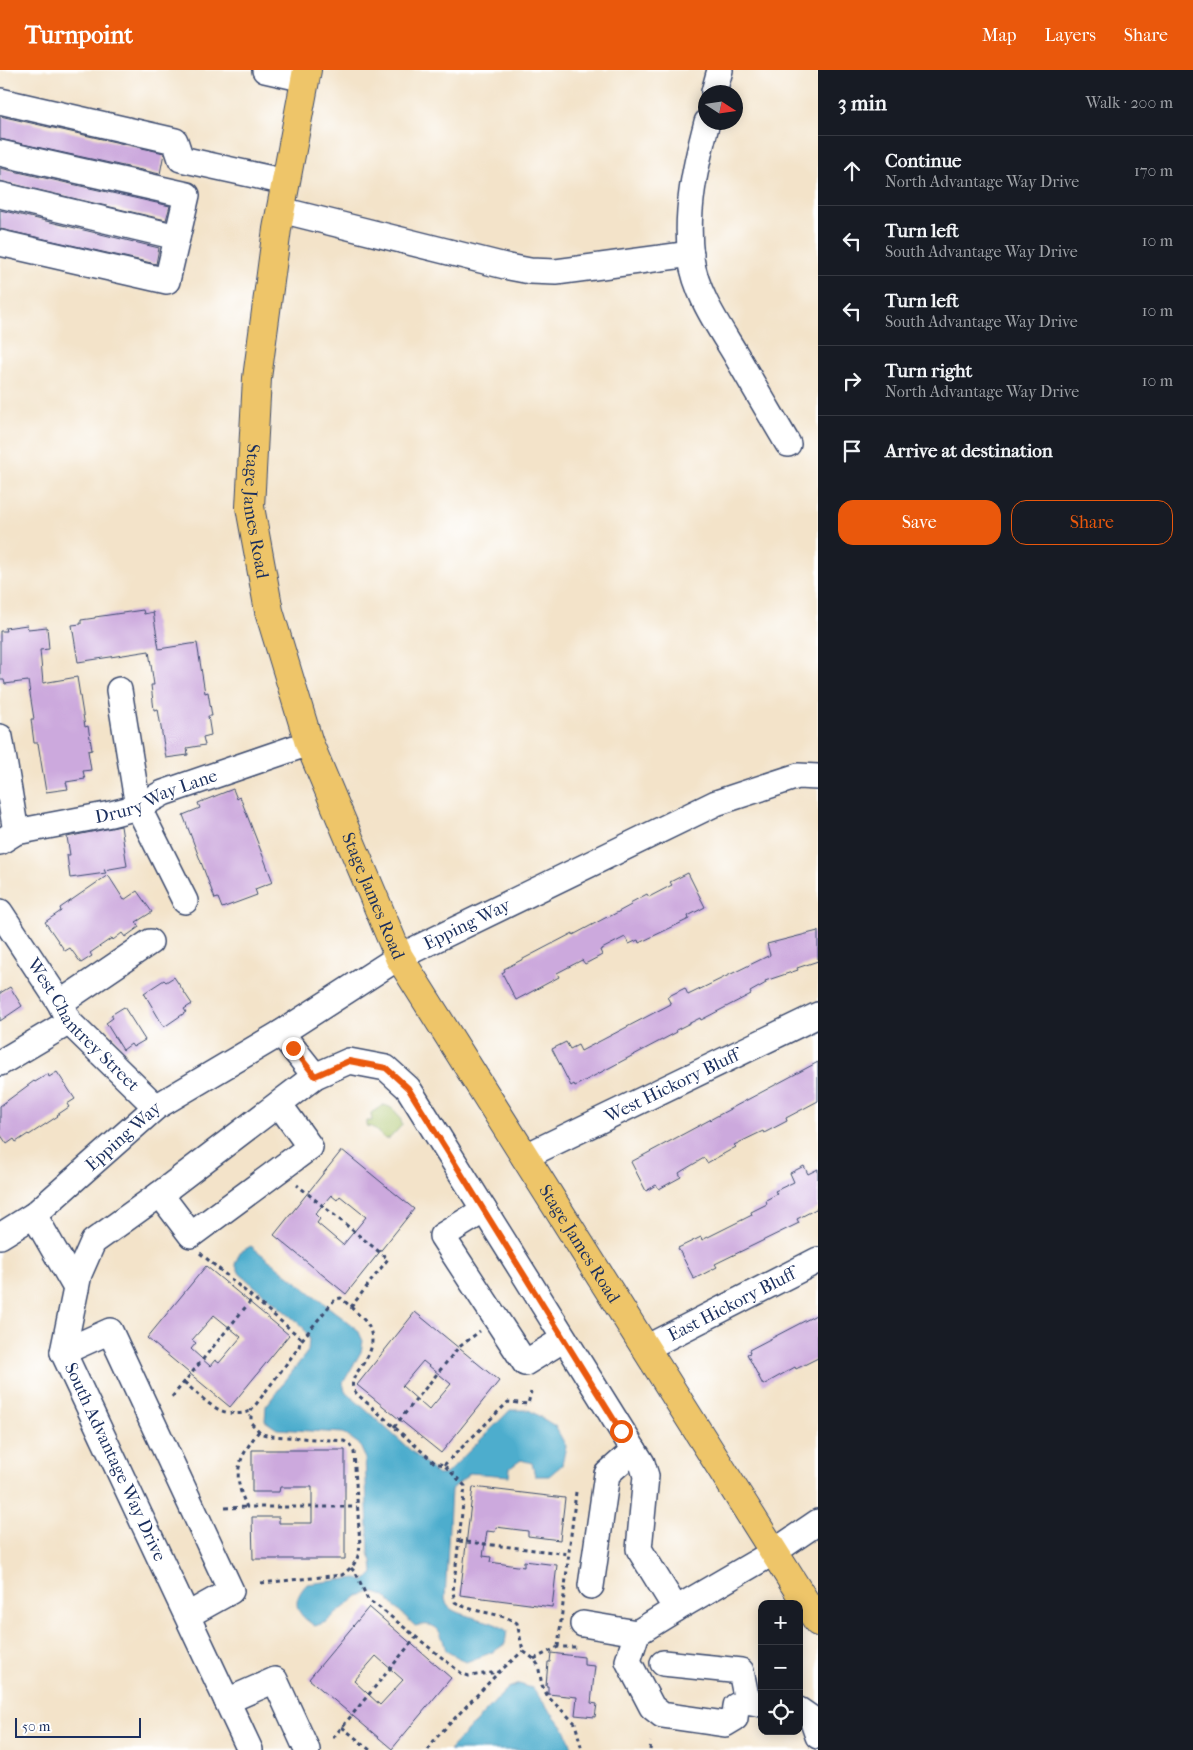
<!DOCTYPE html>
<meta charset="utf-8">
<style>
:root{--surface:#171b24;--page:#20242c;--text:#f1f3f6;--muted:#9ea1a6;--line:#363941;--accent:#ea580c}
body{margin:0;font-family:"IM FELL French Canon",serif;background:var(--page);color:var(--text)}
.controls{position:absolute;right:15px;bottom:15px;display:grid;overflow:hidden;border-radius:10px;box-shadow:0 2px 12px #0003}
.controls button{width:45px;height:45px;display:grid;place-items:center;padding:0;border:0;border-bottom:1px solid var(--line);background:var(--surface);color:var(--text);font:25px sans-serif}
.compass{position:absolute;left:698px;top:15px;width:45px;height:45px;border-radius:50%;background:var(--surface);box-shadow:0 2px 12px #0003;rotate:102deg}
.scale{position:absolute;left:15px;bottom:12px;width:126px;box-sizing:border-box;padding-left:5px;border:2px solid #1b2f5e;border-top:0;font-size:14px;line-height:18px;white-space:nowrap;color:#1b2f5e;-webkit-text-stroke:4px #fff;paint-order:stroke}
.stop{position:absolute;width:15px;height:15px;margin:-11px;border:4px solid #ea580c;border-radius:50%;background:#fff}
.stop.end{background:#ea580c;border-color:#fff;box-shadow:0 1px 5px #0008}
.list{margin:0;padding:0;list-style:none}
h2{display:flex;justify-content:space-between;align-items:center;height:65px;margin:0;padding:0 20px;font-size:21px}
h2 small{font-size:16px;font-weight:400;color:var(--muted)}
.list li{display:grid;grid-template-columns:32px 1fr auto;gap:15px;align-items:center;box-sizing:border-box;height:70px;padding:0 20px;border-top:1px solid var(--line)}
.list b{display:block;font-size:19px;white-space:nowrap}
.list p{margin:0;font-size:16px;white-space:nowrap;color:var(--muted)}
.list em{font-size:16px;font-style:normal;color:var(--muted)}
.actions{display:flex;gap:10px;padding:15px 20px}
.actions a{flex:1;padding:11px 0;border:1px solid var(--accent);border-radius:15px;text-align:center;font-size:18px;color:var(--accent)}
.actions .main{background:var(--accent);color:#fff}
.icon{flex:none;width:28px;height:28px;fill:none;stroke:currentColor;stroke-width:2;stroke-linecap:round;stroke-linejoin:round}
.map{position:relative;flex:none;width:818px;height:1680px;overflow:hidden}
header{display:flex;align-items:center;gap:30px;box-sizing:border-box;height:70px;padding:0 25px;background:var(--accent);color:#fff}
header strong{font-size:24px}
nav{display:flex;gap:28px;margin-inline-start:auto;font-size:18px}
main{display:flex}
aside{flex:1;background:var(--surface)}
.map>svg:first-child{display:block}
.green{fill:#aac46a;stroke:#627a64}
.water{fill:#4eadcd;stroke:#346e96}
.building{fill:#cca9dd;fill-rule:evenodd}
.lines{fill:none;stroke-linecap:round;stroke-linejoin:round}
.minor-casing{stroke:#3b4a6e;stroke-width:28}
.major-casing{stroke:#3b4a6e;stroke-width:30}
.path{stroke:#3b4a6e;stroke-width:3;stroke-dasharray:4 4;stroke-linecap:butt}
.minor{stroke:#fff;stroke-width:25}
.major{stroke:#eec569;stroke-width:28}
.route{stroke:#ea580c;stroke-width:6}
.labels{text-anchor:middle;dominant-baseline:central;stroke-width:4;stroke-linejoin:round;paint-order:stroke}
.street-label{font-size:18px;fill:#1b2f5e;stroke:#fff}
</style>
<header>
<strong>Turnpoint</strong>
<nav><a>Map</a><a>Layers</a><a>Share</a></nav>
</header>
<main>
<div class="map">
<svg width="818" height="1680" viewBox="0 0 818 1680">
<rect width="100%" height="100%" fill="#fff"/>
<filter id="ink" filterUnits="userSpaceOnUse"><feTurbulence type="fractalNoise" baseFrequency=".02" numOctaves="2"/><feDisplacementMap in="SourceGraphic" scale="10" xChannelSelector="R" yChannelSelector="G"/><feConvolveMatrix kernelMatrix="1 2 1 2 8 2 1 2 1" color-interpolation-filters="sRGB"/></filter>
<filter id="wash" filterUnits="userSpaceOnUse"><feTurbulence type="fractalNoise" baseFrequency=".0096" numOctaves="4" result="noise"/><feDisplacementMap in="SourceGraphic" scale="20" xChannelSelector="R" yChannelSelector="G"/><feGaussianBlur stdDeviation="1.12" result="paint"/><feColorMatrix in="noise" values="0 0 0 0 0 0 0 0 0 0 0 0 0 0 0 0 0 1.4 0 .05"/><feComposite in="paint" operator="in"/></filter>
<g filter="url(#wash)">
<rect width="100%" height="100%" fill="#f3e3c9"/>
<path class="green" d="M383 1035C393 1036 401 1046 402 1055L390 1068 385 1069 372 1057 367 1056V1051H372L371 1043Z"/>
<path class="water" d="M251 1176 358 1260 363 1271 361 1282 343 1313 345 1321 438 1405 446 1404 510 1340H529L555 1356 566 1376 562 1395 549 1406H535L532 1393 521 1390 510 1398 509 1406 470 1403 451 1420 445 1529C446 1531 446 1534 448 1536 456 1547 492 1548 507 1561L505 1574 493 1582 466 1592 446 1581C441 1561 438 1551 415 1556L384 1526 372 1522 358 1526 326 1552 315 1556C296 1544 290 1532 307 1514L356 1508 365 1511 373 1503 372 1492 369 1483 365 1387 359 1374 343 1363 277 1359 265 1351 266 1336 308 1281 309 1269 303 1257 240 1204 235 1194 240 1182Z
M519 1614 532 1618 566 1661 573 1680H449L508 1618Z"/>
<g id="blocks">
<path class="building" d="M0 46 164 83 160 104 0 69Z
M0 98 170 136 166 150 0 111Z
M0 140 159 178 156 194 0 159Z
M143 540 144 544 153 542 159 579 197 573 205 623 208 622 212 646H208L211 665 203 667 205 675 187 678 188 685 166 688 158 639 154 640 151 615H154L149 581 78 592 72 555 81 554V550L95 548V547Z
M27 555 28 559 47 557 49 579 40 580 43 613 77 607 85 657 88 656 92 680 88 681 91 700 83 701 85 709 66 712 68 719 46 722 38 673H34L31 649H34L28 611 5 614 4 610H0V561H6L5 558Z
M233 719 237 729 240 727 273 812 255 819 257 825 222 838 218 828 215 829 183 745 200 738 198 733Z
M121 756 127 796 104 800 106 803 70 808 67 785H70L67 767Z
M688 803 705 837 688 846 689 849 639 873 638 870 629 874 625 867 600 880 602 885 585 894 582 890 557 903 559 907 516 930 502 903 505 901 504 899 573 863V865L607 847V848L631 835 630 833 647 824 649 827 672 815 670 812Z
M108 805 124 830 137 821 152 842 136 852 139 857 125 867 122 863 113 870 112 868 90 883 92 886 81 893 70 878 65 881 45 852 61 841 60 838Z
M818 861V891L797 898 798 900 765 911 766 913 750 922 751 924 701 950 700 948 676 960 677 962 575 1016 574 1014 571 1016 552 979 566 972 570 979 578 975 581 981 671 934 667 927 685 918 688 925 770 885 767 874Z
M174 907 192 934 184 939 186 942 164 957 144 923 164 910 166 912Z
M10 917 22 936 0 951V923Z
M124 937 145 970 133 977 131 974 123 980 106 953 113 948 111 945Z
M818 992V1031L786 1048 787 1051 764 1063 763 1061 734 1075 736 1077 707 1093 704 1088 682 1101 679 1103 681 1107 659 1119 656 1115 646 1121 631 1092Z
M57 1002 75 1029 67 1034 69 1037 57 1045 58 1046 29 1065 28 1064 16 1072 14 1069 7 1074 0 1064V1036L34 1011 35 1012 48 1004 49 1007Z
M342 1080 414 1139 346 1224 274 1165ZM331 1125 337 1130 340 1126 366 1147 343 1175 317 1153 320 1149 315 1144Z
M804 1096 808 1104 818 1099V1138L797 1149 799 1153 715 1194 717 1197 694 1209 678 1178 701 1167 702 1170 752 1145 751 1142 767 1134 766 1130 777 1124 775 1121 794 1112 790 1103Z
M206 1196 289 1265 230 1337 147 1268ZM214 1245 241 1267 219 1293 215 1290 210 1296 191 1279 196 1273 192 1270Z
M415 1242 499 1311 441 1383 357 1315ZM423 1291 451 1314 429 1340 402 1316Z
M818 1244V1288L796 1299 795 1297 763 1315 747 1284 750 1283 749 1280Z
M252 1380H345V1489H253L252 1447H279V1453H312V1417H280L279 1422H252Z
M473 1417 565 1428 560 1470 528 1466V1461L496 1457 495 1462 487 1461 483 1486 491 1487 490 1492 524 1497V1491L557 1495 552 1537 460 1525Z
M369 1537 451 1608 392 1679 309 1609ZM376 1586 403 1610 380 1635 354 1611Z
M551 1583 584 1587V1595L595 1596 591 1633 597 1634 595 1647 575 1645 577 1627 548 1624V1616H546L548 1592H550Z"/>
</g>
</g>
<g filter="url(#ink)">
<use href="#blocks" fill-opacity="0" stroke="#3b4a6e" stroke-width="1"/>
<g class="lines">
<g class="minor-casing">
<g id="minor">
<path d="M265 0 305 9"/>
<path d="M714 22 720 0"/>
<path d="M0 31 175 71 181 89 286 112"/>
<path d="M707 52C695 97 685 142 691 188 696 224 718 255 736 285 753 315 771 345 788 374"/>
<path d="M0 83 187 125 167 211 0 173"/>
<path d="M0 125 177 167"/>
<path d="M281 140 509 197 530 201 556 202 691 184"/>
<path d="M119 620 138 737 185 831"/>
<path d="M0 667 16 762"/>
<path id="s1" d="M0 772 16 762 111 744 138 737 163 723 309 673"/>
<path id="s2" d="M0 842 60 933 69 952 156 1037"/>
<path d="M60 933 150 872"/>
<path d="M281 963 315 1006"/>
<path d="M0 993 69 952"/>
<path id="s3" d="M524 1087 818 945"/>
<path d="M160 1124 191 1165 310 1077 279 1034"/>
<path d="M484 1140 442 1166 525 1293 564 1269"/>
<path d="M34 1145 76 1218"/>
<path id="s4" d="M0 1166 34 1145 156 1037 281 963 399 887 716 733 798 706 818 707"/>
<path id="s5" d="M646 1278 818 1190"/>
<path d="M63 1282 110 1261 231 1521 188 1545"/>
<path d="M591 1516 607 1404 634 1380"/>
<path d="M676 1539 774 1482 818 1452"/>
<path d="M583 1554 637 1563"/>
<path d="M663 1593 741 1601 747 1631"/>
<path d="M227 1631 275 1610 307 1680"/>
<path d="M799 1640 812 1649 818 1666"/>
<path d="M250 1680 63 1282 79 1204 93 1172 160 1124 315 1006 349 991 386 998 408 1018 642 1393 646 1406 639 1479 676 1539 637 1563 628 1591 652 1637 662 1645 725 1654 735 1648 736 1636 747 1631 762 1634"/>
</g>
</g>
<g class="major-casing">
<g id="major">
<path id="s6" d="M307 0 277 159 257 308 250 437 269 541 309 673 399 887 818 1552"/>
</g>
</g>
<path class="path" d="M200 1183 302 1269
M351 1237C356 1243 366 1250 369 1257 382 1287 348 1301 353 1318 353 1319 356 1323 357 1324L435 1393 444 1395 465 1416 453 1522 455 1532C474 1544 498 1541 517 1553L523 1581 534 1589 538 1595 542 1615 548 1627 575 1653 582 1680
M184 1312C205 1330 221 1351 251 1341
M172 1327 253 1228
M394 1357 458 1278 480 1261
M259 1361C238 1389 231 1404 247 1437H357
M444 1395 508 1332 528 1334 531 1322
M225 1438 247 1437
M459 1471 569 1484
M351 1498 356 1503 368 1530 380 1538 461 1603 469 1606 499 1602
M261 1513 342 1505C355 1495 358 1491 360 1475L354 1382 350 1375 344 1371 272 1366 262 1364 251 1353V1341L299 1277 300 1272 335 1229 341 1228 351 1237 388 1189 297 1115
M558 1577 576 1422
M534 1589 558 1577H577
M342 1657 370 1680
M333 1668 416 1567
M428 1680 435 1669 499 1602 523 1581
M650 1680 651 1672"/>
<use href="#minor" class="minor"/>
<use href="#major" class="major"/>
</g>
</g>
<g class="lines" filter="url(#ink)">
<path class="route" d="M293 978 315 1006 349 991 386 998 408 1018 621 1361"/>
</g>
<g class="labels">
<g class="street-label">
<text stroke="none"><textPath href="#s6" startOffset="446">Stage James Road</textPath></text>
<text stroke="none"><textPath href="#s1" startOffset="164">Drury Way Lane</textPath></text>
<text stroke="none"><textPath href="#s6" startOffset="851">Stage James Road</textPath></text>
<text stroke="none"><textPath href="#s4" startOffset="564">Epping Way</textPath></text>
<text stroke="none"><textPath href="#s2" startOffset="141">West Chantrey Street</textPath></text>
<text stroke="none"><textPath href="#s3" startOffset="164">West Hickory Bluff</textPath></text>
<text stroke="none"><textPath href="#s4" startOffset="159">Epping Way</textPath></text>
<text stroke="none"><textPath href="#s6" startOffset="1256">Stage James Road</textPath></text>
<text stroke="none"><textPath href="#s5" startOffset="96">East Hickory Bluff</textPath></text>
<text transform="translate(115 1392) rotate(65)">South Advantage Way Drive</text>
</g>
</g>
</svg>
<div class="controls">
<button>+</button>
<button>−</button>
<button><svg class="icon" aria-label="locate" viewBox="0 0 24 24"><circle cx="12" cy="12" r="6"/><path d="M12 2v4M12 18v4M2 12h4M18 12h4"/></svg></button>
</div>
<svg class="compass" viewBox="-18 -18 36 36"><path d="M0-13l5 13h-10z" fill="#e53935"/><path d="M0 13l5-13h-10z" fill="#9ea1a6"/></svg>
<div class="scale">50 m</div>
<div class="stop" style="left:621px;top:1361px"></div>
<div class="stop end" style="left:293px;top:978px"></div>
</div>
<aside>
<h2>3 min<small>Walk · 200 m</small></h2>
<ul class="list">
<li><svg class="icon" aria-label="ahead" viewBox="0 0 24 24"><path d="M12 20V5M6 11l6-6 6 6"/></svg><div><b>Continue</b><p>North Advantage Way Drive</p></div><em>170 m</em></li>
<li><svg class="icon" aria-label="left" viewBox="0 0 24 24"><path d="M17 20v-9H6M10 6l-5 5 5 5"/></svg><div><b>Turn left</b><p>South Advantage Way Drive</p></div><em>10 m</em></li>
<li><svg class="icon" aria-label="left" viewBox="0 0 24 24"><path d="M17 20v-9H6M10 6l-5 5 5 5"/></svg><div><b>Turn left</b><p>South Advantage Way Drive</p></div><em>10 m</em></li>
<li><svg class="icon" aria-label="right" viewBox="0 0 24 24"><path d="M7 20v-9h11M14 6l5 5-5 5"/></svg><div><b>Turn right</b><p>North Advantage Way Drive</p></div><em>10 m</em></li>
<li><svg class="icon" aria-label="arrive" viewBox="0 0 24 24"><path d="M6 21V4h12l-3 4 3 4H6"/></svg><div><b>Arrive at destination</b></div></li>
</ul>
<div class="actions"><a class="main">Save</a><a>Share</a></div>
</aside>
</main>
